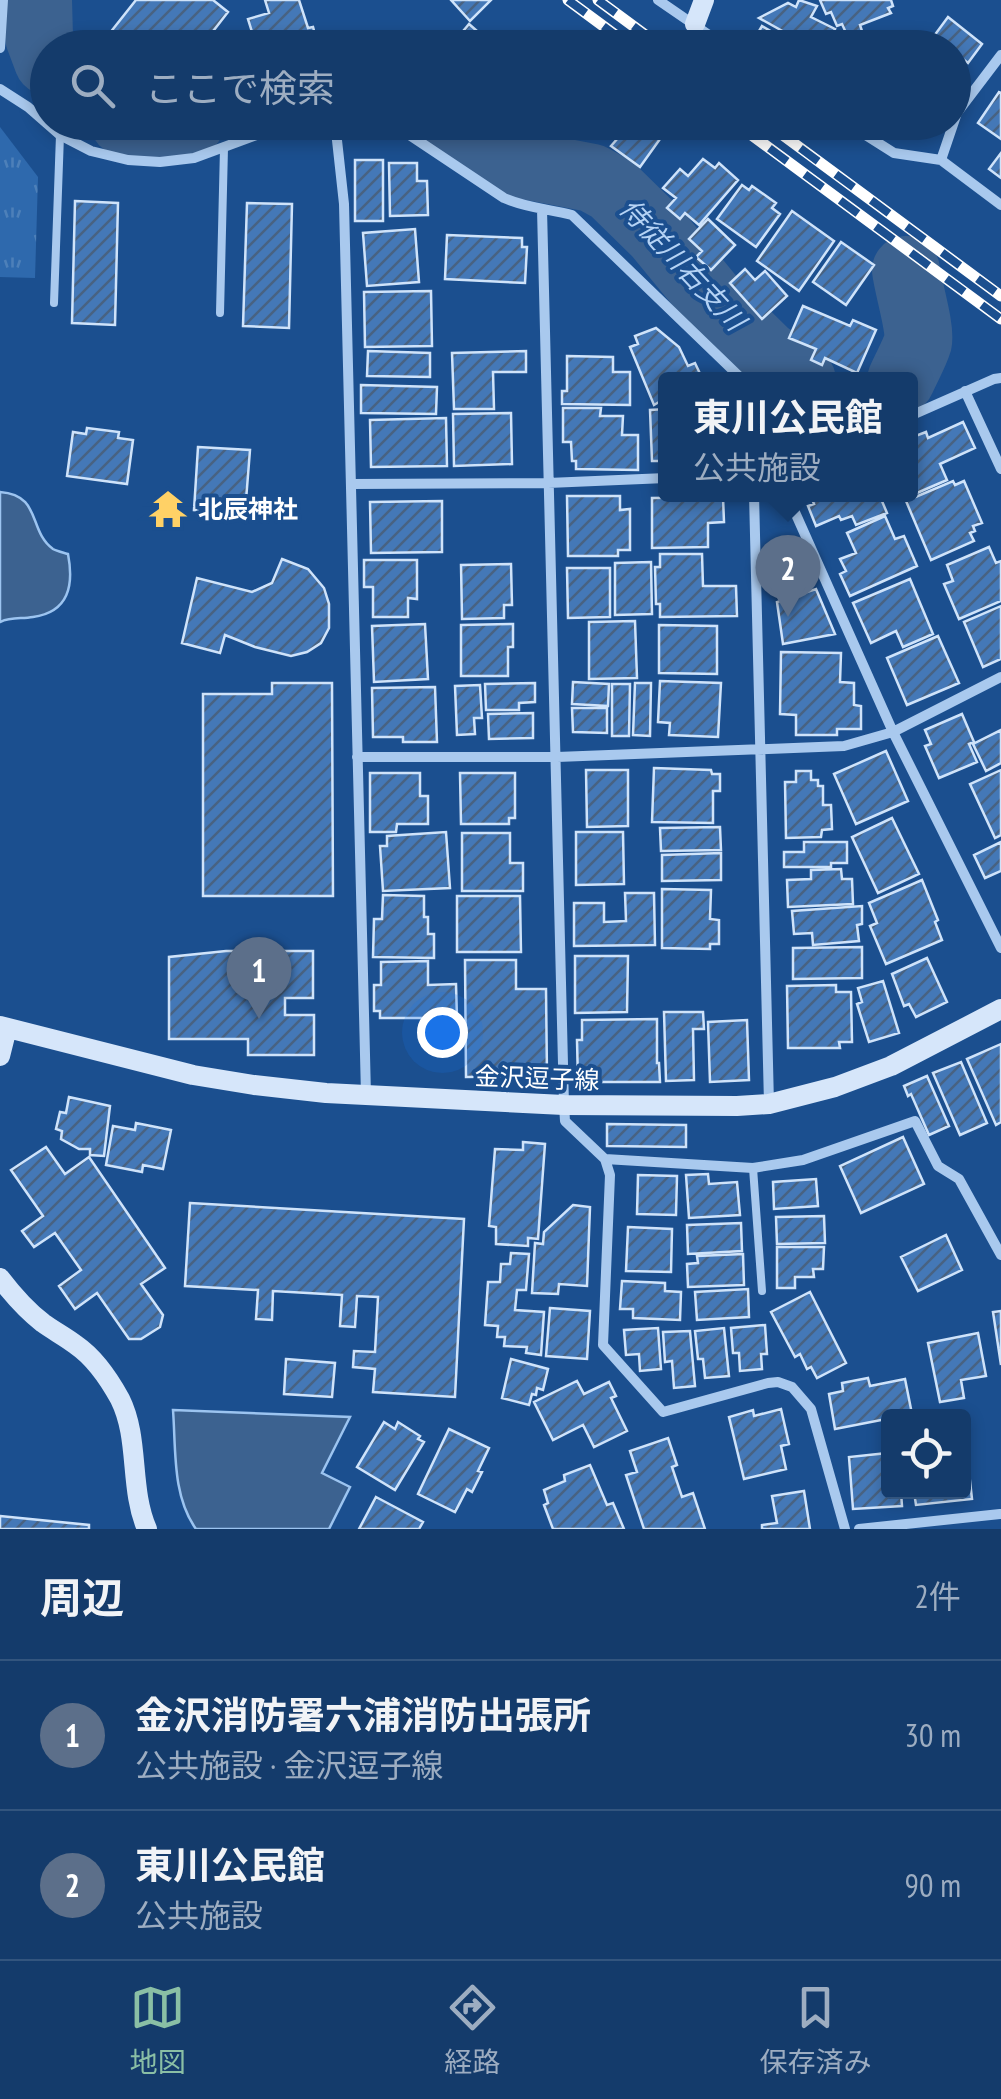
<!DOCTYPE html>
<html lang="ja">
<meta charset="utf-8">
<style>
:root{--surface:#143b6b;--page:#1d4271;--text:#f1f3f6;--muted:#9dadc1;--line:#33557e;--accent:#8abfa5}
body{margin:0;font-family:"PT Sans Narrow","Noto Sans JP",sans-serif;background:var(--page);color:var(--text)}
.controls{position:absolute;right:30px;bottom:30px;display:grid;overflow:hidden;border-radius:10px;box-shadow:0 5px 15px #0003}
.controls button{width:90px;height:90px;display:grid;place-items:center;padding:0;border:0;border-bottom:2px solid var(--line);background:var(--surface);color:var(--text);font:50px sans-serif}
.you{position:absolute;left:442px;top:1032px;width:35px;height:35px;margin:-25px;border:8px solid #fff;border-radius:50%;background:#1a73e8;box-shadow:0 0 0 15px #1a73e833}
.badge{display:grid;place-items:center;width:65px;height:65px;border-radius:50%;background:var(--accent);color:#fff;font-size:32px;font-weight:700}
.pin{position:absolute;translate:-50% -82px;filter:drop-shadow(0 2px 5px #0008)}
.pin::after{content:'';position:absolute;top:52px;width:35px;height:30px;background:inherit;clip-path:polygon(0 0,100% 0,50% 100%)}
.popup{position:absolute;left:658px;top:372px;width:260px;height:130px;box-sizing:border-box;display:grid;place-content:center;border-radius:10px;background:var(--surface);filter:drop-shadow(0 2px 8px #0005);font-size:32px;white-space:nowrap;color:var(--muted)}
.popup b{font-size:38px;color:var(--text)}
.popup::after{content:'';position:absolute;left:50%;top:100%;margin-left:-20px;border:20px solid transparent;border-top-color:var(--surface)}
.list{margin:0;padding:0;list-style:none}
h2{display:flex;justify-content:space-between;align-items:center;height:130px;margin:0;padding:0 40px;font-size:42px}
h2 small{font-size:32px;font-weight:400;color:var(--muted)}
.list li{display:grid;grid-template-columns:65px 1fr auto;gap:30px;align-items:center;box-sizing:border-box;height:150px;padding:0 40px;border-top:2px solid var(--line)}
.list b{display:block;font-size:38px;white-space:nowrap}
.list p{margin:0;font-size:32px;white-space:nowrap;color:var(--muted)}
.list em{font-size:32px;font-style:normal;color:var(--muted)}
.icon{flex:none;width:55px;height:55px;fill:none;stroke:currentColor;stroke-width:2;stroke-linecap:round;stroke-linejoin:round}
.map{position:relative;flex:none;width:1001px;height:1529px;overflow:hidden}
.search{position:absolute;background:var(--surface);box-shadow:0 5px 15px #0003;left:30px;right:30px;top:30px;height:110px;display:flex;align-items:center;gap:25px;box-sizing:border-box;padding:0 35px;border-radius:55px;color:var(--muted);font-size:38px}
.sheet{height:430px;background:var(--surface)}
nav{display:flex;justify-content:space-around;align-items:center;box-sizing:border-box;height:140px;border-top:2px solid var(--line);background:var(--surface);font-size:28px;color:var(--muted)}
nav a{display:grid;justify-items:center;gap:5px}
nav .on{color:var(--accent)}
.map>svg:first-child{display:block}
.park{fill:url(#park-tufts)}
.water{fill:#3c6290;stroke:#9cc4f0;stroke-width:2.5}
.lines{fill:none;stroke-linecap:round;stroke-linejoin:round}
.river{stroke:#3c6290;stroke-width:68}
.building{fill:url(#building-hatch);stroke:#cfe3fa;stroke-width:2.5}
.lane{stroke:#a9c9ee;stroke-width:8}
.street{stroke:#a9c9ee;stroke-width:10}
.secondary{stroke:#d6e6fa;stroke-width:20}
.rail-casing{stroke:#fff;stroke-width:11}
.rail{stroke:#1b4f8f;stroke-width:8;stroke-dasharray:22;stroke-linecap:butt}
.labels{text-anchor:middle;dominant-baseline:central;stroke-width:8;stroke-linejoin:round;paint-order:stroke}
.poi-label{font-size:25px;font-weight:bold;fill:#fff;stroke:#1b4f8f;text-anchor:start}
.street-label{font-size:25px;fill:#fff;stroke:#1b4f8f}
.water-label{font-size:28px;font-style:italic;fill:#b5d3f5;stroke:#1b4f8f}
</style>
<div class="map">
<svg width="1001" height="1529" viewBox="0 0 1001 1529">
<defs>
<pattern id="park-tufts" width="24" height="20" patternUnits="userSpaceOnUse" patternTransform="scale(2.5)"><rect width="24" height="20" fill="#2e69ad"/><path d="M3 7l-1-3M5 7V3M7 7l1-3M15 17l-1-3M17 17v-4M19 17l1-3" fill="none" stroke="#4d80b9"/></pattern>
<pattern id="building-hatch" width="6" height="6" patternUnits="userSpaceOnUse" patternTransform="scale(2.5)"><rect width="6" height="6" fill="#4478b7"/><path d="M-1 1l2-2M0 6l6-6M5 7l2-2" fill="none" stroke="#486282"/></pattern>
</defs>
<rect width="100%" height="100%" fill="#1b4f8f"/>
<path class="park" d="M0 127 38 177 35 278 0 277Z"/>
<path class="water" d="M0 492C42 495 28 531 53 549 56 551 65 553 68 554 74 585 69 612 33 617 21 619 11 617 0 622Z
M173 1410 350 1417 322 1473 350 1487 329 1529H196C172 1496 176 1449 173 1410Z"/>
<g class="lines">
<path class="river" d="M38 0 39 37 48 61
M124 122 147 128 191 122
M445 122 495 157 509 162 592 178 612 189 657 233 717 306 766 354 802 380
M901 380C906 368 914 355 918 342 921 329 908 287 906 270"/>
</g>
<path class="building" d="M136 0H213L228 12 200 48H98Z
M265 0H299L308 28 313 27 318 45 311 48H257L248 19 269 13Z
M451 0H491L470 21Z
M799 0 817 6 811 17 835 29 825 48H813L759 18 788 3 796 7Z
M820 0H891L893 6 888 8 891 13 860 25 862 31 848 37 842 24 837 26 831 12 826 14Z
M948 17 982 44 968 63 954 52V48H948L934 36Z
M469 24 494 46 499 40 508 48H449Z
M762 26 800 48H759L752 43Z
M911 33 931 48H892L895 44 900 47Z
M999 92 1001 93V139L978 123Z
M605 122H653L665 132 640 167 611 146 618 138 602 126Z
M895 122H921L914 132Z
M1001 153V178L989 169Z
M703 159 715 168 719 163 738 180 699 225 685 213 680 219 667 208 676 198 663 188 680 169 688 176Z
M355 160H383V221H355Z
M389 163H417V181H427L428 215 390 216Z
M742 185 749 190 752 186 776 203 772 208 780 214 756 247 717 219Z
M75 201 118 203 115 325 72 323Z
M247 203 292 204 289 328 243 326Z
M792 211 834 241 799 291 757 261Z
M708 219 735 245 711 270 696 257 702 251 689 239Z
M415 229 419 282 367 286 363 233Z
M447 235 522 238V247H527L525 283 445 279Z
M841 242 874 265 846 305 813 282Z
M745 269 755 280 765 271 787 296 762 319 730 283Z
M431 291 432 346 365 347 364 292Z
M803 306 850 326 853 320 876 330 857 373 825 358 822 365 811 360 816 349 789 338Z
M656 328 679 347 688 366 695 363 703 380H666V403L664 399 654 405 630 347 638 344 635 336Z
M368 351 430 353V377L367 376Z
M526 351V372H493L494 409H454L452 353Z
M567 356 613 357V372H630V405L562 404V391H567Z
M361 385 437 387 436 414 361 413Z
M563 408H601L600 416H623L622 435H638V470L576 469V461H572L571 442H563Z
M666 409V461H652L650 410Z
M511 413 512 464 454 466 453 414Z
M446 418 447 466 371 467 370 420Z
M963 422 975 448 940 464 947 480 903 499 901 494H910V438L926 432 928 438Z
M87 428 119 432 118 438 133 440 127 484 67 476 73 432 86 434Z
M198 447 250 450 245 513 194 510Z
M953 481 955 485 964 481 982 523 973 526 975 531 970 533 974 541 931 560 906 501Z
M810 494H879L887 513 856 525 852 516 841 520 839 516 816 526 808 506 814 504Z
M567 496H620V510L630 509V550H618V556H568Z
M723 497 724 522 708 523V547L652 548V498Z
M442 501V552L371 553 370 502Z
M885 516 895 539 904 536 917 566 850 596 840 574 846 571 840 559 856 553 847 533Z
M989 547 996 563 1001 561V601L959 619 944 584 953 581 947 565Z
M660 554H702L703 586H736L737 616 660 617V604H656L655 567H660Z
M282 559 308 569 324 588 329 604V628L321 643 307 652 291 656 255 647 225 635 220 653 182 643 197 578 252 592 272 583Z
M364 560H417V599L408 598V617H373V587H364Z
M651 562 652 614 615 615V563Z
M511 564 512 605H504V618L462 619 461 565Z
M567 568H610V617L568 618Z
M910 579 933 634 903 647 896 631 871 643 853 603Z
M816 589 835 634 783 644 777 602Z
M1001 606V659L983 667 964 622Z
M635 621 637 678 589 679V622Z
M425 624 428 679 374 682 372 626Z
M513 624V647H508V676H461V625Z
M659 625 717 626V674L659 673Z
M938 636 959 683 907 705 887 658Z
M781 652 841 653 840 682 854 683V705L861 706V729H837V735H796V715L780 714Z
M660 681 721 683 718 737 669 735 670 723 658 722Z
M573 682 609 684 608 706 572 704Z
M272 683H332L333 896H203V694H272Z
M535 683V702L519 703V710H486L485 684Z
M635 683H651L650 736 633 735Z
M612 684H630L629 736H612Z
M480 685 482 718H474L475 734 457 735 455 686Z
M435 687 437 742H403V737H373L372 688Z
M572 708H607V733L573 732Z
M533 713V738L489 739 488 714Z
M962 714 974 742 969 744 977 762 939 778 925 746 931 744 925 730Z
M1001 730V763L986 771 973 744Z
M886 751 908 801 856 824 834 774Z
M654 768 711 770 712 774H720V791H713V823L652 822Z
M586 770H628V826L587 827Z
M1001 770V835L995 838 970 784Z
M796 771H811V780H818V786H823V805H831L832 829 822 830 821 837 786 838 785 782H796Z
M370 773H420V796H428V824H397L396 832H370Z
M460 773H515V818H509V824H461Z
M892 818 919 874 878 893 852 837Z
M720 827 721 850 661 851 660 828Z
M446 832 450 888 383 891 380 846H387V836Z
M576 832H623L624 884 576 885Z
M462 833H510V863H523V891H462Z
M804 842H847V863H831V867H784V852H804Z
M1001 842V871L985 878 974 855Z
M721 853V880L662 881V855Z
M841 869 842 879H852L853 904 788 907 787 880 811 879V870Z
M922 880 938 920 935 922 942 940 886 964 870 926 877 923 869 903Z
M662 889 711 890 710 919 719 920V944H710V949L662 948Z
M625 893H654L655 945 574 946V903H604V922L626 921Z
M383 895 424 896V917H428V934H434V958L373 957 374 919H382Z
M457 896H520L521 952H457Z
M862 906V924L857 925 859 941 813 945 812 933 794 934 792 911Z
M862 947V978L793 979V948Z
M226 951H313V998H285V1015H314V1055H248V1039H169V957Z
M575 956H628L627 1012 575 1013Z
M927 958 947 1002 916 1017 909 1004 904 1006 892 974Z
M465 960H516V989H546L547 1076 466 1077Z
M428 961V985L456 984 457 1018H380V1011H374V985H381V962Z
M883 981 899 1033 869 1042 857 1004 862 1002 858 988Z
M836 985V992H851L852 1042H839L840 1048H788L787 986Z
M664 1012H703L704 1029H693L694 1080 666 1081Z
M657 1019V1063H659L660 1082H578L577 1040H582V1020Z
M747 1020 749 1080 710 1082 708 1022Z
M1001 1044V1122L996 1125 967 1059Z
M961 1062 987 1123 960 1135 933 1073Z
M927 1076 949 1126 929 1135 911 1094 908 1096 904 1086Z
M69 1097 110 1106 104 1156 90 1155V1149H79L61 1139 62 1131 56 1129 60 1112 66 1113Z
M136 1123 171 1130 163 1169 143 1165 142 1172 106 1165 113 1126 135 1130Z
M607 1124 686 1125V1147L607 1146Z
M903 1137 924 1184 861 1213 840 1166Z
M523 1142 545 1144 538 1239 528 1238V1246L496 1244V1227L489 1226 495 1149 523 1150Z
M46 1147 65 1174 89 1157 165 1268 141 1284 163 1315 160 1327 141 1339H129L97 1293 75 1309 59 1286 81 1270 55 1233 34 1247 22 1231 43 1216 11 1170Z
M708 1174 709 1184 737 1182 740 1215 689 1218 686 1175Z
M638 1175 677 1176 676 1215 637 1214Z
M816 1179 818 1206 774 1209 773 1182Z
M190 1203 464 1219 455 1397 373 1392 375 1369 353 1367 354 1351 375 1352 378 1297 357 1296 355 1327 340 1326 342 1295 273 1291 272 1320 256 1319 258 1290 185 1286Z
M573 1205 590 1207 587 1286 559 1284 558 1294 532 1293 535 1243 543 1244 544 1232Z
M824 1216 825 1243 777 1244 776 1217Z
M741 1223 742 1251 688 1254 687 1225Z
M628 1227 672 1229 671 1272 626 1271Z
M946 1235 962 1270 918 1291 901 1257Z
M777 1247H824L823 1269H813L814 1277H795V1288H777Z
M511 1253 529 1254 526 1290H517L515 1310 544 1312 541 1355 526 1353 527 1347 504 1346 505 1337H497L498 1326 485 1325 488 1282H500L501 1264H510Z
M743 1254 744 1285 688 1287 687 1264 698 1263 697 1256Z
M622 1281 665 1283V1291L681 1292 680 1320 633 1318V1309H620Z
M748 1289 749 1317 697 1320 695 1292Z
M810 1292 846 1363 817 1378 811 1367 807 1369 800 1354 795 1357 771 1312Z
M550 1308 590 1311 587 1359 546 1356Z
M1001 1311V1365L993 1312Z
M765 1325 767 1354H761L762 1369 740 1371 739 1353H733L731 1328Z
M658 1328 661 1369 640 1371 639 1354 626 1355 624 1330Z
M724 1328 729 1376 705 1378 703 1359H698L695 1331Z
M690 1331 695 1386 674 1388 672 1361 665 1362 663 1332Z
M978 1333 986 1376 961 1380 964 1398 940 1402 928 1343Z
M286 1359 335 1363 332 1397 284 1394Z
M511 1359 548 1369 543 1390 537 1388 536 1395 532 1394 529 1405 502 1398Z
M868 1378 870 1386 905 1379 912 1414 835 1429 829 1394 843 1391 842 1383Z
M577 1381 584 1394 609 1382 616 1396 611 1398 627 1431 594 1447 583 1425 553 1440 534 1402Z
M781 1409 789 1444 781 1446 786 1469 744 1479 729 1417 753 1410 754 1416Z
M384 1422 395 1429 398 1422 420 1436 418 1439 424 1442 395 1490 357 1467Z
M964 1428 972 1499 916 1505 914 1492H964Z
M449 1429 489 1448 478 1471 482 1472 472 1492 467 1489 455 1512 418 1494Z
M668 1438 677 1465 672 1467 682 1497 693 1493 705 1529H644L626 1475 637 1472 630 1451Z
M888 1453V1492H901L902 1506 853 1509 849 1457Z
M590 1465 607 1505 613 1503 624 1529H553L544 1505 548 1503 544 1490 565 1481 564 1475Z
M804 1491 810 1529H762V1525L777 1523 772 1496Z
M376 1497 423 1522 419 1529H359Z
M0 1516 89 1525V1529H0Z"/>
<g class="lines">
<path class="lane" d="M54 303 60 135
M220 313 224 148
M753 1168 762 1291"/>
<path class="street" d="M658 0 728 48
M0 48 3 0
M0 89 28 107 60 135 91 151 128 160 160 162 194 158 292 122
M335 122 344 204 366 1095
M390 122 504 198C526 208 549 209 572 215L743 380
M845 122 894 153 941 160 1001 205
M941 160 957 113 1001 55
M542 209 564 1105 565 1121 605 1159 610 1175 603 1345 663 1412 768 1383 778 1382 792 1387 811 1409 845 1529
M965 391 1001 469
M910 416 994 379 1001 378
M351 484 548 483 666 478
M754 494 769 1104
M790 494 794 510 893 732 1001 948
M357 757H557L844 746 893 732 1001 677
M605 1159 753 1168 803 1160 915 1121 938 1166 959 1179 1001 1255
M859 1529 1000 1514"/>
<path class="secondary" d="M695 24 704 0
M0 1026 193 1075 254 1085 326 1093 564 1105 737 1106 769 1104 835 1087 891 1066 1001 1009
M0 1056 7 1028
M0 1278C13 1295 26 1310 43 1323 54 1331 66 1337 76 1345 95 1358 109 1379 120 1399 140 1439 129 1488 147 1529"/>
<g class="rail-casing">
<path id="rail" d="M568 0 633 48
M598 0 663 48
M734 122 1001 319
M765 122 1001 296"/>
</g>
<use href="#rail" class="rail"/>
</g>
<defs>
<g id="temple-bare" transform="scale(3)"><path d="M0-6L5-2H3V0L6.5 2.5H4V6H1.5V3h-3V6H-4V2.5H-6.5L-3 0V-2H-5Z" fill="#ffd166" stroke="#1b4f8f" stroke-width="2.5" paint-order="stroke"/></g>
</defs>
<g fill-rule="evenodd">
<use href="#temple-bare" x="168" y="509"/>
</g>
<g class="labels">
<g class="poi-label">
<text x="198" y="509">北辰神社</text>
</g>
<g class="street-label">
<text transform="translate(537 1078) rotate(2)">金沢逗子線</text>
</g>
<g class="water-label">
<text transform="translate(683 264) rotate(47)">侍従川右支川</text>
</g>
</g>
</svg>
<div class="controls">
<button><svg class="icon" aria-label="locate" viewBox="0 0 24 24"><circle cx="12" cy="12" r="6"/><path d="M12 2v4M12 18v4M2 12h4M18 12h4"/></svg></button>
</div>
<div class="you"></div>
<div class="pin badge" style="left:259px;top:1019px;background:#5c6f8a">1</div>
<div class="pin badge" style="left:788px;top:617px;background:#5c6f8a">2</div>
<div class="popup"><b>東川公民館</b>公共施設</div>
<div class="search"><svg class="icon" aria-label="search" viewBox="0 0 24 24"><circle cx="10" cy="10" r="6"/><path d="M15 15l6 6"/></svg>ここで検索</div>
</div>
<section class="sheet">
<h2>周辺<small>2件</small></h2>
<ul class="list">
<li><span class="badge" style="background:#5c6f8a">1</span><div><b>金沢消防署六浦消防出張所</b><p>公共施設 · 金沢逗子線</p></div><em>30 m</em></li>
<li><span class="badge" style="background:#5c6f8a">2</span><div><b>東川公民館</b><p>公共施設</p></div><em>90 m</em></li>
</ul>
</section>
<nav>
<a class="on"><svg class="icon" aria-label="map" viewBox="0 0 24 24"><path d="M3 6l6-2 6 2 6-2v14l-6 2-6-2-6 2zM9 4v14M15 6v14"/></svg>地図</a>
<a><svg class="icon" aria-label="directions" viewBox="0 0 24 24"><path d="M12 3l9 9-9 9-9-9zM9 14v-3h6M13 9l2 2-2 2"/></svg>経路</a>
<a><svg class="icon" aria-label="saved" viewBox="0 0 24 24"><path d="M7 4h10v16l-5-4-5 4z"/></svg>保存済み</a>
</nav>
